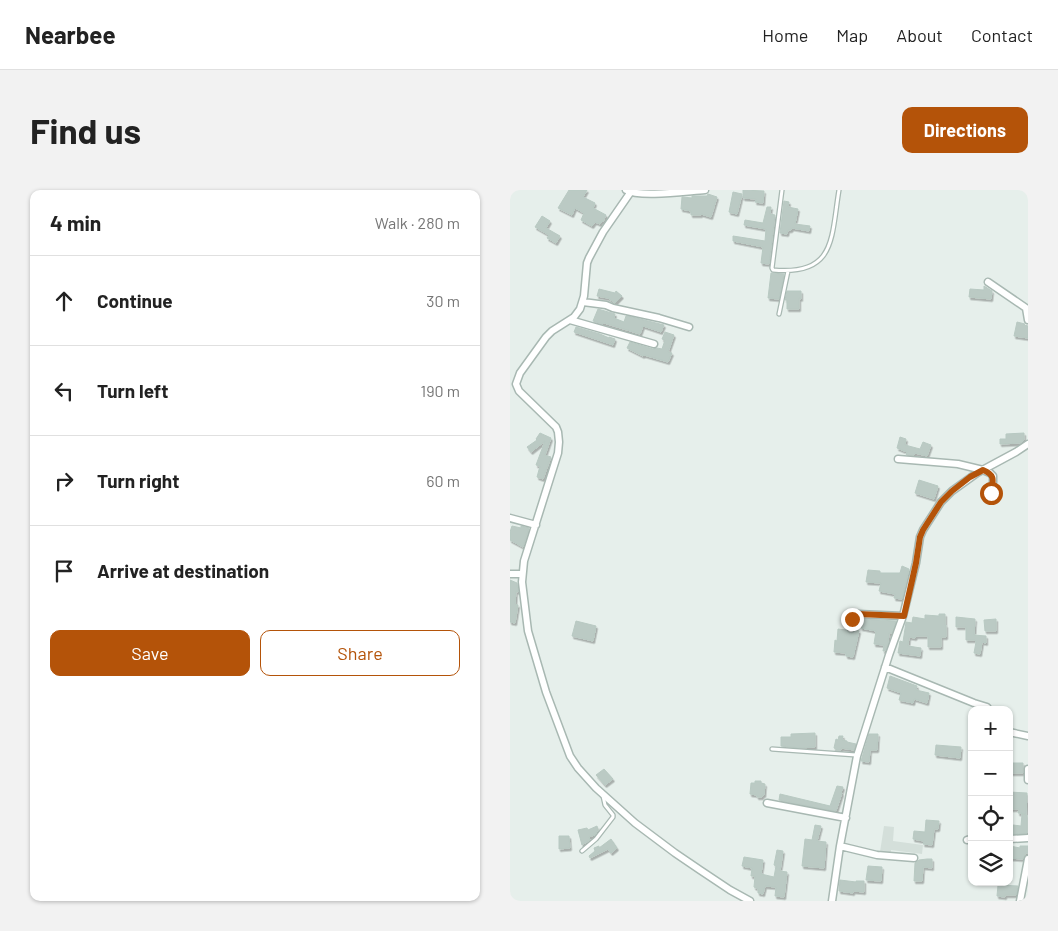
<!DOCTYPE html>
<meta charset="utf-8">
<style>
:root{--surface:#fff;--page:#f2f2f2;--text:#222;--muted:#767676;--line:#e0e0e0;--accent:#b45309}
body{margin:0;font-family:Barlow,sans-serif;background:var(--page);color:var(--text)}
.controls{position:absolute;right:15px;bottom:15px;display:grid;overflow:hidden;border-radius:10px;box-shadow:0 1px 4px #0004}
.controls button{width:45px;height:45px;display:grid;place-items:center;padding:0;border:0;border-bottom:1px solid var(--line);background:var(--surface);color:var(--text);font:25px sans-serif}
.stop{position:absolute;width:15px;height:15px;margin:-11px;border:4px solid #b45309;border-radius:50%;background:#fff}
.stop.end{background:#b45309;border-color:#fff;box-shadow:0 1px 5px #0008}
.list{margin:0;padding:0;list-style:none}
h2{display:flex;justify-content:space-between;align-items:center;height:65px;margin:0;padding:0 20px;font-size:21px}
h2 small{font-size:16px;font-weight:400;color:var(--muted)}
.list li{display:grid;grid-template-columns:32px 1fr auto;gap:15px;align-items:center;box-sizing:border-box;height:90px;padding:0 20px;border-top:1px solid var(--line)}
.list b{display:block;font-size:19px;white-space:nowrap}
.list em{font-size:16px;font-style:normal;color:var(--muted)}
.actions{display:flex;gap:10px;padding:15px 20px}
.actions a{flex:1;padding:11px 0;border:1px solid var(--accent);border-radius:10px;text-align:center;font-size:18px;color:var(--accent)}
.actions .main{background:var(--accent);color:#fff}
.icon{flex:none;width:28px;height:28px;fill:none;stroke:currentColor;stroke-width:2;stroke-linecap:round;stroke-linejoin:round}
.map{position:relative;flex:none;width:518px;height:711px;overflow:hidden;border-radius:10px}
header{display:flex;align-items:center;gap:30px;box-sizing:border-box;height:70px;padding:0 25px;background:var(--surface);border-bottom:1px solid var(--line)}
header strong{font-size:24px}
nav{display:flex;gap:28px;margin-inline-start:auto;font-size:18px}
.intro{display:flex;align-items:center;justify-content:space-between;box-sizing:border-box;height:120px;padding:0 30px}
h1{margin:0;font-size:35px}
.button{padding:12px 22px;border-radius:10px;background:var(--accent);color:#fff;font-size:18px;font-weight:700}
main{display:flex;gap:30px;padding:0 30px}
aside{flex:1;background:var(--surface);border-radius:10px;box-shadow:0 1px 4px #0004}
.map>svg:first-child{display:block}
.built{fill:#d4dfda}
.building{fill:#bbcac4;stroke:#b8c9c2;filter:url(#shadow)}
.lines{fill:none;stroke-linecap:round;stroke-linejoin:round}
.service-casing{stroke:#a8b8b2;stroke-width:5.5}
.minor-casing{stroke:#a8b8b2;stroke-width:9}
.service{stroke:#fff;stroke-width:3}
.minor{stroke:#fff;stroke-width:6}
.route{stroke:#b45309;stroke-width:6}
</style>
<header>
<strong>Nearbee</strong>
<nav><a>Home</a><a>Map</a><a>About</a><a>Contact</a></nav>
</header>
<div class="intro"><h1>Find us</h1><a class="button">Directions</a></div>
<main>
<aside>
<h2>4 min<small>Walk · 280 m</small></h2>
<ul class="list">
<li><svg class="icon" aria-label="ahead" viewBox="0 0 24 24"><path d="M12 20V5M6 11l6-6 6 6"/></svg><div><b>Continue</b></div><em>30 m</em></li>
<li><svg class="icon" aria-label="left" viewBox="0 0 24 24"><path d="M17 20v-9H6M10 6l-5 5 5 5"/></svg><div><b>Turn left</b></div><em>190 m</em></li>
<li><svg class="icon" aria-label="right" viewBox="0 0 24 24"><path d="M7 20v-9h11M14 6l5 5-5 5"/></svg><div><b>Turn right</b></div><em>60 m</em></li>
<li><svg class="icon" aria-label="arrive" viewBox="0 0 24 24"><path d="M6 21V4h12l-3 4 3 4H6"/></svg><div><b>Arrive at destination</b></div></li>
</ul>
<div class="actions"><a class="main">Save</a><a>Share</a></div>
</aside>
<div class="map">
<svg width="518" height="711" viewBox="0 0 518 711">
<defs>
<filter id="shadow"><feDropShadow dx="1.5" dy="2.5" stdDeviation="0" flood-color="#0004"/></filter>
</defs>
<rect width="100%" height="100%" fill="#e6efeb"/>
<path class="built" d="M374 636 384 637 383 651 413 655 412 664 381 660V664L370 662Z"/>
<path class="building" d="M59 0H77L73 7 85 13 83 18 96 25 93 32 92 31 90 34 85 32 82 36 71 30 74 23 65 18 62 25 48 18Z
M233 0 254 1 253 13 245 12 246 9 233 8Z
M223 2 232 4 227 24 219 22Z
M198 4 207 7 201 27 191 24V25H181V21L171 19 172 7 182 8V6H197Z
M274 11 279 12 278 17 288 19 285 34 300 36 299 41 282 38 281 40H278L277 44 270 43Z
M257 17H261L260 24 265 25 259 74 251 73 253 57 223 51V46L255 51 256 39 234 35 235 30 253 33Z
M32 26 40 31 36 38 50 46 46 53 37 48 39 45 25 37Z
M261 83 274 84 269 109 258 108Z
M474 96 482 101 481 109 459 107 460 99 474 100Z
M89 99 105 103 106 101 112 106 105 113 98 108 87 106Z
M277 101H291V109L289 108V119H277V110H275Z
M88 119 105 124 104 128 114 132 116 126H118L154 135 151 142 133 136 130 144 94 133 93 134 83 131Z
M507 132 515 134 514 135 518 136V148L504 146Z
M66 137 90 144 99 148V147L105 149 103 155 64 142Z
M155 142 164 145 158 162 162 163 158 172 134 165 133 166 117 158 120 152 143 159 147 158 152 159 155 150 152 149Z
M30 243 41 248 35 265 41 267 33 289 27 287 30 276 26 275 35 251 21 262 17 257 27 250 26 249Z
M514 243V250L510 253 490 254V249H496V244Z
M390 247 396 249 395 255 410 259 413 252 421 255 417 266 405 263 404 265H397L396 264 397 262 387 258Z
M409 290 428 296 424 309 405 303Z
M2 336 11 338V336L19 338 13 357 0 350V342Z
M392 376 399 379 392 409 384 408 385 404 369 401 371 393 356 392 358 380 370 381V383H390Z
M0 390 7 393 8 402 6 401 5 414 8 415 5 433 0 432Z
M429 424H435V435H436V447H431V457H418V446H406L405 448 399 447 398 456 411 458 410 466 388 463 390 451 393 452 396 432 402 433 403 427 415 429V425L429 426Z
M446 427 465 429 464 445 476 446V453L472 452 470 464 464 463 466 452 465 450H456V437H446Z
M352 429 386 431 382 443H379L378 453 375 461H373L374 455 364 454 366 441 351 438Z
M486 429V441H475L474 430Z
M66 431 86 436 83 451 62 446Z
M328 439 336 440 338 443 341 444 343 443 346 440 349 441 343 467 336 466V463L324 462 325 450 327 451Z
M380 486 407 496 406 500 419 503 417 513 404 509 403 513 389 510 391 503 377 498Z
M305 543V557L290 558 271 556V547H281V544Z
M359 544H368L367 560H360L359 572 351 571Z
M329 546H333L332 550 337 551V552L346 554 344 560 331 558V560H326V559L324 558 326 549 328 550Z
M426 555 451 557 450 568 425 565Z
M499 573H513V583H499Z
M94 579 103 589 95 595 86 585Z
M245 591H251V593L255 594 254 605H252V607H247V605L240 604 241 593H245Z
M327 596 333 597 331 603H332L326 621 269 610 270 604 320 616Z
M499 602 517 603 516 624 508 623 509 619H499Z
M512 624 517 625V643L503 644V635L511 636Z
M416 630 429 631 428 639H424L422 655 413 654 414 651 403 649 404 641 415 642Z
M305 635 311 636 307 651 316 652 314 678 292 676 295 649 302 650Z
M87 636 88 640 85 645 79 647 80 650 72 655 68 640 77 638 78 640Z
M49 646H59L60 658 49 659Z
M101 649 107 658 101 663 98 659 80 668 79 666 85 661 84 658 89 656V658Z
M500 656 510 658V656H518V663H516L513 669 499 668Z
M267 660 273 661 270 681 277 682 274 707 265 706 266 697 255 696 253 704 248 703V699L244 697 245 686H241L242 678 232 676 234 667 253 670 251 684 264 687 266 676 264 675Z
M417 669H422V678L413 677 412 691H404L405 673 409 670Z
M358 676 372 677 371 691 356 690Z
M330 690 346 692V691H354V702L343 701V703L329 701Z
M488 695 508 696 506 705H495V707L487 706Z"/>
<g class="lines">
<g class="service-casing">
<path id="service" d="M272 0 262 78 263 80C326 86 321 48 329 0
M269 124 278 81
M262 559 346 565
M72 661 86 649 103 627V625L95 615 93 606"/>
</g>
<g class="minor-casing">
<path id="minor" d="M116 0C130 8 178 1 195 0
M120 3 93 42 79 68 77 73 74 106 70 119 64 127 42 141 36 147 10 183 6 194 9 201 46 237 48 242 49 252 48 263 14 371 12 392 18 441 36 502 60 566 68 578 86 598 125 633 165 663 190 680 220 700 240 711
M478 92 516 118 518 130
M73 112 96 115 103 118 149 128 179 137
M60 130 144 154
M388 269 448 274 473 280 480 283 483 286V292L481 303
M0 328 26 335
M0 384H12
M341 439C342 432 342 427 348 424L393 426
M375 477 464 513 477 517 479 520
M499 542 518 546
M518 579V590
M257 613 336 628
M499 649 518 648
M457 650 462 649
M330 656 367 665 404 668
M322 711 330 656 347 566 379 465 393 426 406 373 410 347 413 340 431 312 442 301 467 283 506 262 518 254
M510 711 518 669"/>
</g>
<use href="#service" class="service"/>
<use href="#minor" class="minor"/>
</g>
<g class="lines">
<path class="route" d="M342 429 344 426 348 424 394 426 406 373 410 347 413 340 431 312 442 301 460 287 473 280C486 285 483 291 481 303"/>
</g>
</svg>
<div class="controls">
<button>+</button>
<button>−</button>
<button><svg class="icon" aria-label="locate" viewBox="0 0 24 24"><circle cx="12" cy="12" r="6"/><path d="M12 2v4M12 18v4M2 12h4M18 12h4"/></svg></button>
<button><svg class="icon" aria-label="layers" viewBox="0 0 24 24"><path d="M12 4l9 5-9 5-9-5zM3 14l9 5 9-5"/></svg></button>
</div>
<div class="stop" style="left:481px;top:303px"></div>
<div class="stop end" style="left:342px;top:429px"></div>
</div>
</main>
